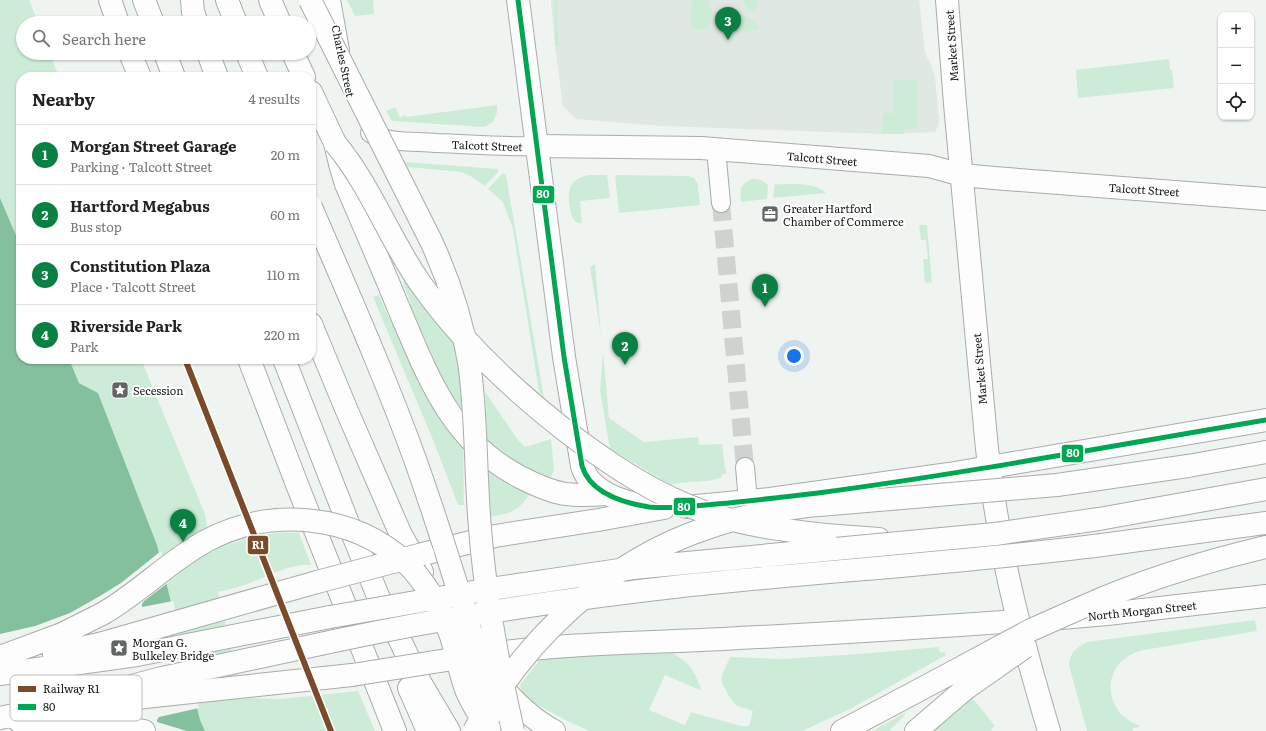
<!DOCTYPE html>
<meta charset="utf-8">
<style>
:root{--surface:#fff;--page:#f2f2f2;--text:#222;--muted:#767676;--line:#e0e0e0;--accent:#0b8043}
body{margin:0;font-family:Literata,serif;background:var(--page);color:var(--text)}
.controls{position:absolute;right:12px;top:12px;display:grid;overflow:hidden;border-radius:8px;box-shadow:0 1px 3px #0004}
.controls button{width:36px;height:36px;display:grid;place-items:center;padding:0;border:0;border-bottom:1px solid var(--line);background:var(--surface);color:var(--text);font:20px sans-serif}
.you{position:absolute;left:794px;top:356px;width:14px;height:14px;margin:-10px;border:3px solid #fff;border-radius:50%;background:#1a73e8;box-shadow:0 0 0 6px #1a73e833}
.badge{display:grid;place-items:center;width:26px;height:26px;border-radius:50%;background:var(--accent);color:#fff;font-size:13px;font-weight:700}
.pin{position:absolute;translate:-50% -33px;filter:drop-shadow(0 1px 2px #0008)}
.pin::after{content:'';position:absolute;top:21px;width:14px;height:12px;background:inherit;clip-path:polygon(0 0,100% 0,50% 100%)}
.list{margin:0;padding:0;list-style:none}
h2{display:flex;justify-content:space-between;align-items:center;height:52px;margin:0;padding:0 16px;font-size:17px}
h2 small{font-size:13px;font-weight:400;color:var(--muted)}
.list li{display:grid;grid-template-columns:26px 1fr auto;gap:12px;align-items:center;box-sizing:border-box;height:60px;padding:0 16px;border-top:1px solid var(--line)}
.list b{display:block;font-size:15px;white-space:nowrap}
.list p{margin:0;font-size:13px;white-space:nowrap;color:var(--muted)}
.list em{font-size:13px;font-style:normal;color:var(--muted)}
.icon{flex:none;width:22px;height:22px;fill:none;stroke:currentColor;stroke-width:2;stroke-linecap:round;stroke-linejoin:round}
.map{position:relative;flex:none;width:1266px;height:731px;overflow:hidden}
.search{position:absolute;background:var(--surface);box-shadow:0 1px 3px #0004;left:16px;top:16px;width:300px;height:44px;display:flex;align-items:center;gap:10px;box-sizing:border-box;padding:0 14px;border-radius:22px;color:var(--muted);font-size:15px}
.panel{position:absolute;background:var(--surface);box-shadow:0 1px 3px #0004;left:16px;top:72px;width:300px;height:292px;border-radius:16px}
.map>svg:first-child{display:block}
.built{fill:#dfe8e2}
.green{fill:#cdecd8}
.water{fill:#85c09e}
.pier{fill:#eff4f1}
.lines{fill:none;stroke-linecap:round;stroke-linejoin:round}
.minor-tunnel{stroke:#ced3d0;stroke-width:18;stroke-dasharray:18 9;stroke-linecap:butt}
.minor-casing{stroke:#a9acaa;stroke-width:20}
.tertiary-casing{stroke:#a9acaa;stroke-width:24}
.primary-casing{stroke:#a9acaa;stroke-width:24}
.trunk-casing{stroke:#a9acaa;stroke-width:24}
.motorway-casing{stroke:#a9acaa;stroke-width:24}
.minor{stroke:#fdfdfd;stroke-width:18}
.tertiary{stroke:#fdfdfd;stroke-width:22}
.primary{stroke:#fdfdfd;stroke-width:22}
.trunk{stroke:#fdfdfd;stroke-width:22}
.motorway{stroke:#fdfdfd;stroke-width:22}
.motorway-bridge-casing{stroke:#a9acaa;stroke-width:24;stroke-linecap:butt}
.motorway-bridge{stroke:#fdfdfd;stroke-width:22}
.bus-1-casing{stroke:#fff;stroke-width:8}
.bus-1{stroke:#00a651;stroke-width:5}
.rail-1-casing{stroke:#fff;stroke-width:9}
.rail-1{stroke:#7a4b2a;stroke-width:6}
.labels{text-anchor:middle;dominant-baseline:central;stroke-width:4;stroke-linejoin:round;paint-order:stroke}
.street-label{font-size:11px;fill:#161816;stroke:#fff}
.poi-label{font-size:11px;fill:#161816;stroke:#fff;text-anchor:start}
.key{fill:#fff;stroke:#b9bab9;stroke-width:1}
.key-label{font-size:11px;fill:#161816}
.line-badge{stroke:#fff;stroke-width:1.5}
.badge-label{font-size:11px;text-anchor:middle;font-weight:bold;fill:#fff}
</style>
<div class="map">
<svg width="1266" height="731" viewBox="0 0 1266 731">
<rect width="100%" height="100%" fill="#eff4f1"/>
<path class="built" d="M551 0H919L925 53 932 67 935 77 939 120 938 127 935 132 882 134 664 126 576 119 563 106 555 46Z"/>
<path class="green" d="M0 0H29L38 23H23V53H50L59 77H21V247L0 198Z
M347 0H373L374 14 355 16Z
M554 0H558V39H559L560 46H555Z
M692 0H708C713 13 716 26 699 31L692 27 690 17Z
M744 0H758L757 8 753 11C747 9 745 6 744 0Z
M736 14C745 15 752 18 758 25V28C748 34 728 33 719 25L720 21 722 19Z
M1169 59 1170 70H1172L1174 88 1078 98 1076 70Z
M894 80H918L917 129H904V134H882L883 113H893Z
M497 105C498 116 494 124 483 127L393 121 391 120 386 111 395 107 400 118 405 115 406 117Z
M405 162 498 169V172L485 186 472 177 461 172 408 167Z
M503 173 506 175 544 398 539 392 513 229 503 202 488 189Z
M589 175H607L610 198 580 201 582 222C580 223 579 224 576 222 572 219 571 213 570 208 567 191 569 178 589 175Z
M615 175 688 176 694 178 698 184 700 205 619 213Z
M751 179C758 178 763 180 768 185L767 199 741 202C740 189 739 186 751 179Z
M775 184C791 185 814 181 826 193L773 198Z
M919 225H927L932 282 925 283 923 259H928L926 240H921Z
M595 264 601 334 590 267Z
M405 280H407L453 339 460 378 462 408 454 402 444 386 408 305 411 304 403 283Z
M379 295 390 320 391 319 421 388 432 407 454 438 463 442 464 505H458L433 440 373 297Z
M603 352 609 418 644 442 698 437 699 445 722 444 725 469H726V474H722L723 476C713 484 684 480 671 485L610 449 600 391Z
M69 359H141L205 514 211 552C237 540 269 530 299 533L311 565C292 564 276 572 260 579 247 585 232 589 218 592L242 699 249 698 281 699 358 691 375 731H205L200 720 157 545 98 393 79 383Z
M485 392 518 440 525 447 551 439 554 470 552 475 549 477 521 465 487 442Z
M488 469 530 494C516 513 513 512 490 517Z
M1255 620 1257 631 1144 650C1136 652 1128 655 1122 661 1100 682 1112 717 1139 725L1140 727 1133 728V731H1087L1069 666C1069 654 1076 647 1087 642Z
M939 647 940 653 944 652 946 655 850 709 802 731H590L567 721 523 697 520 685 542 657 672 653C691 663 693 670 701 688L700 690 665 675 649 710 685 725 691 712 741 726H749L753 711 737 706 730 698 722 683V675L730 657 782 659 859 654Z
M971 696 995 726 990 731H930Z
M906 712 904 716 889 731H873Z"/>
<path class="water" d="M0 198 21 247V359H69L79 383 98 393 157 545 200 720 205 731H0Z"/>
<path class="pier" d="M161 551 169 582 144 601 142 604V607L173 601 199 708 159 717 157 720V722L187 731H0V634L35 626 70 613 100 596 121 583Z"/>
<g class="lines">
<path class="minor-tunnel" d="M721 203 745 467"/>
<g class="minor-casing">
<path id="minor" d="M331 0 340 50
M370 133C389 144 415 141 436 143 470 144 503 147 537 146
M716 149 721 203
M745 467 748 501"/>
</g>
<g class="tertiary-casing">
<path id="tertiary" d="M947 0 955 104 987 449C993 496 1000 543 1011 590 1022 638 1035 684 1049 731
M537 146 701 148 929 166 962 175 994 178 1266 199"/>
</g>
<g class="primary-casing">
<path id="primary" d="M518 0 564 357 582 466C591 496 634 506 661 507"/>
</g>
<g class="trunk-casing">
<path id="trunk" d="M686 507 770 499 949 474 1266 420
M1061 618 1107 614 1266 596"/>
</g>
<g class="motorway-casing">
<path id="motorway" d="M110 0 118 23
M144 0 153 23
M192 0 193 12 197 23
M227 0 236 23
M270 0 280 23
M130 53 140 77
M165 53 174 77
M208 53 217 77
M247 53 257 77
M293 53 304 77
M311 92 335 143 340 164 346 184C364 226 382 267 399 309 428 377 451 441 520 477 555 495 568 497 607 494
M311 324 347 411 401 535 422 572
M249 359 298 487 395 731
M284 359 346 518 387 618 397 634 420 682 449 731
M1188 466 1266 452
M1099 519 1266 489
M825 535 879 539
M1102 545 1266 523
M423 554 495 536 598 520 664 508
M1085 606C1143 580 1203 562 1266 547
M54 654 99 644 317 582
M490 654C567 643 645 643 723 639 821 634 920 628 1018 621
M0 657 62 634 102 614
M0 674 137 655 330 617
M498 682C514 702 532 719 554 731
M409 688 428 731
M126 699 352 675
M0 718 51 707 162 678 339 640
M20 722 92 724 116 726 144 731
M842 731 953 672
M916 731 965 689"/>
</g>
<use href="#minor" class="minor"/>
<use href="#tertiary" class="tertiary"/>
<use href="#primary" class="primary"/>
<use href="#trunk" class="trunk"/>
<use href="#motorway" class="motorway"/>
<g class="motorway-bridge-casing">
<path id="motorway-bridge" d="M310 0 431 241C449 280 462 320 469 362 477 417 475 473 480 528 485 596 498 664 513 731
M335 143C370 185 389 238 420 283 464 345 519 396 579 441 617 469 657 495 702 511 741 525 783 530 825 535
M311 207C347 291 385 376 416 462 445 544 470 627 494 711
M317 582 423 554
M102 614C139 593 169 561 206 541 269 507 352 513 406 563 418 574 428 589 437 604 444 617 450 631 454 646 458 661 461 677 467 692 473 705 480 717 489 728
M330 617 490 589 633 568 995 534 1099 519
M339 640C452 616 567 599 682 586 822 571 962 563 1102 545
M953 672 1031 630 1085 606
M352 675 472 656
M965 689 1025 647
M474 731C525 639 608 560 710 527 742 516 774 510 807 506L1057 485 1188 466"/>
</g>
<use href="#motorway-bridge" class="motorway-bridge"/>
<g class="bus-1-casing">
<path id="bus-1" d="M518 0 564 357 582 466C590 493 624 503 649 507 671 509 694 506 716 504 750 501 784 497 818 493 968 473 1117 445 1266 420"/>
</g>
<use href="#bus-1" class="bus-1"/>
<g class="rail-1-casing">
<path id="rail-1" d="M185 359 331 731"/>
</g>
<use href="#rail-1" class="rail-1"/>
</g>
<defs>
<g id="office-square" transform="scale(0.9)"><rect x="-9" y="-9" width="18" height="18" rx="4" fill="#626563" stroke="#fff"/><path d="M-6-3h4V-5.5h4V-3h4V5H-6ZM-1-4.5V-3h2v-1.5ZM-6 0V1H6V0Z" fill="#fff"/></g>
<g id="sight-square" transform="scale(0.9)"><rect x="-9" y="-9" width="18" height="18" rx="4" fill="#626563" stroke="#fff"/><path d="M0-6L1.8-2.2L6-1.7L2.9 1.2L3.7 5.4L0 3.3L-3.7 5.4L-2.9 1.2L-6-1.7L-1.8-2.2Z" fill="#fff"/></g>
</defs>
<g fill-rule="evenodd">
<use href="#office-square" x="770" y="214"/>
<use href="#sight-square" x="120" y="390"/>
<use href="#sight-square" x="119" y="648"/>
</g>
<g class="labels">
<g class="street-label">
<text transform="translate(951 46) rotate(-94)">Market Street</text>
<text transform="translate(344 61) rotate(78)">Charles Street</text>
<text transform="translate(487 145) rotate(2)">Talcott Street</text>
<text transform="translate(822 158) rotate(5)">Talcott Street</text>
<text transform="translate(1144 189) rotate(4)">Talcott Street</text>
<text transform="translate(979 369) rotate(-95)">Market Street</text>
<text transform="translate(1142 610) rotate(-6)">North Morgan Street</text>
</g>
<g class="poi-label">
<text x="783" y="208">Greater Hartford<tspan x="783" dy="13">Chamber of Commerce</tspan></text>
<text x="133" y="390">Secession</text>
<text x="132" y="642">Morgan G.<tspan x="132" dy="13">Bulkeley Bridge</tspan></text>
</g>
</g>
<rect x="10" y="675" width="132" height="46" rx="6" class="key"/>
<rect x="18" y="686" width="18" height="6" fill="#7a4b2a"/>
<rect x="18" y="704" width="18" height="6" fill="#00a651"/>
<g class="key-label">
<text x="43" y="693">Railway R1</text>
<text x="43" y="711">80</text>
</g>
<g class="line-badge">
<rect x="532" y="185" width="23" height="19" rx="4" fill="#00a651"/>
<rect x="1061" y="444" width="23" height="19" rx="4" fill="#00a651"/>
<rect x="673" y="497" width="23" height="19" rx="4" fill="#00a651"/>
<rect x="247" y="535" width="22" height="20" rx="4" fill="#7a4b2a"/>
</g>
<g class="badge-label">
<text x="543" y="198">80</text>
<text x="1073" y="457">80</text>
<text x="684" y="511">80</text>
<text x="258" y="549">R1</text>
</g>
</svg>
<div class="controls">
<button>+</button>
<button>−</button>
<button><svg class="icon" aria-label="locate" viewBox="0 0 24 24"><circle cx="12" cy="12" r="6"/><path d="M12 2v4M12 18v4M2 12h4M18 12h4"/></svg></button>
</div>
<div class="you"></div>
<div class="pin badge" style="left:765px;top:307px">1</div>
<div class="pin badge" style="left:625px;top:365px">2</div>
<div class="pin badge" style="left:728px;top:40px">3</div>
<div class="pin badge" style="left:183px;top:542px">4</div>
<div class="search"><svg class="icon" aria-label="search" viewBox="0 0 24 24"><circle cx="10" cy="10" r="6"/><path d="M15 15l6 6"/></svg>Search here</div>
<section class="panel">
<h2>Nearby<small>4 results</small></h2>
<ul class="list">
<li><span class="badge">1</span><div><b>Morgan Street Garage</b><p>Parking · Talcott Street</p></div><em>20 m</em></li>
<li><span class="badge">2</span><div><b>Hartford Megabus</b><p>Bus stop</p></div><em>60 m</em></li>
<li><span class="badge">3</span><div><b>Constitution Plaza</b><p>Place · Talcott Street</p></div><em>110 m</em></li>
<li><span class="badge">4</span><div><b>Riverside Park</b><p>Park</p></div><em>220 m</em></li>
</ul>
</section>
</div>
